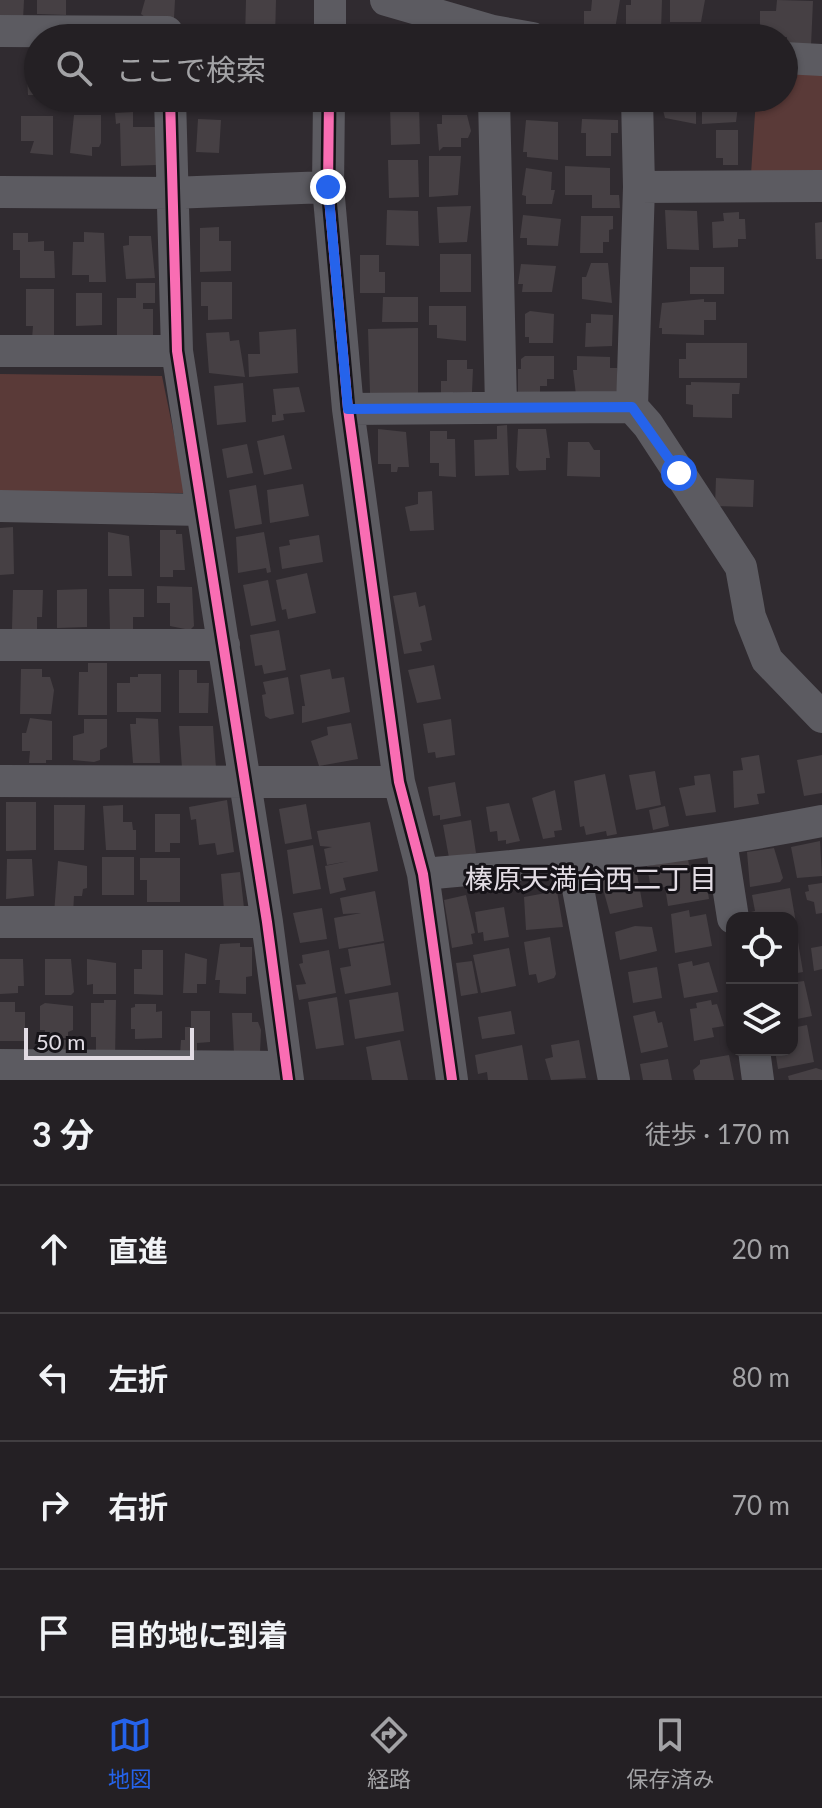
<!DOCTYPE html>
<html lang="ja">
<meta charset="utf-8">
<style>
:root{--surface:#242024;--page:#302d31;--text:#f1f3f6;--muted:#a3a3a6;--line:#413e41;--accent:#2563eb}
body{margin:0;font-family:Lato,"Noto Sans JP",sans-serif;background:var(--page);color:var(--text)}
.controls{position:absolute;right:24px;bottom:24px;display:grid;overflow:hidden;border-radius:16px;box-shadow:0 2px 6px #0004}
.controls button{width:72px;height:72px;display:grid;place-items:center;padding:0;border:0;border-bottom:2px solid var(--line);background:var(--surface);color:var(--text);font:40px sans-serif}
.scale{position:absolute;left:24px;bottom:20px;width:170px;box-sizing:border-box;padding-left:8px;border:4px solid #e2dce4;border-top:0;font-size:22px;line-height:28px;white-space:nowrap;color:#e2dce4;-webkit-text-stroke:6px #161318;paint-order:stroke}
.stop{position:absolute;width:24px;height:24px;margin:-18px;border:6px solid #2563eb;border-radius:50%;background:#fff}
.stop.end{background:#2563eb;border-color:#fff;box-shadow:0 2px 8px #0008}
.list{margin:0;padding:0;list-style:none}
h2{display:flex;justify-content:space-between;align-items:center;height:104px;margin:0;padding:0 32px;font-size:34px}
h2 small{font-size:26px;font-weight:400;color:var(--muted)}
.list li{display:grid;grid-template-columns:52px 1fr auto;gap:24px;align-items:center;box-sizing:border-box;height:128px;padding:0 32px;border-top:2px solid var(--line)}
.list b{display:block;font-size:30px;white-space:nowrap}
.list em{font-size:26px;font-style:normal;color:var(--muted)}
.icon{flex:none;width:44px;height:44px;fill:none;stroke:currentColor;stroke-width:2;stroke-linecap:round;stroke-linejoin:round}
.map{position:relative;flex:none;width:822px;height:1080px;overflow:hidden}
.search{position:absolute;background:var(--surface);box-shadow:0 2px 6px #0004;left:24px;right:24px;top:24px;height:88px;display:flex;align-items:center;gap:20px;box-sizing:border-box;padding:0 28px;border-radius:44px;color:var(--muted);font-size:30px}
.sheet{height:616px;background:var(--surface)}
nav{display:flex;justify-content:space-around;align-items:center;box-sizing:border-box;height:112px;border-top:2px solid var(--line);background:var(--surface);font-size:22px;color:var(--muted)}
nav a{display:grid;justify-items:center;gap:4px}
nav .on{color:var(--accent)}
.map>svg:first-child{display:block}
.green{fill:#5a3a38}
.building{fill:#464044}
.lines{fill:none;stroke-linecap:round;stroke-linejoin:round}
.minor{stroke:#5c5b61;stroke-width:32}
.cycleway-casing{stroke:#161318;stroke-width:15}
.cycleway{stroke:#f96db3;stroke-width:10}
.route{stroke:#2563eb;stroke-width:10}
.labels{text-anchor:middle;dominant-baseline:central;stroke-width:6;stroke-linejoin:round;paint-order:stroke}
.neighbourhood-label{font-size:28px;fill:#e2dce4;stroke:#161318}
</style>
<div class="map">
<svg width="822" height="1080" viewBox="0 0 822 1080">
<rect width="100%" height="100%" fill="#302b30"/>
<path class="green" d="M784 73 822 74V173L751 174 756 98H784Z
M0 374 162 376 186 493 0 492Z"/>
<path class="building" d="M0 0H24L23 20H0Z
M37 0H66V15L37 14Z
M145 0H175L174 18 145 17 141 14Z
M246 0H276L275 38H245Z
M592 0H620L615 29 584 28V11H591Z
M631 0H662L661 31H652V36L626 35V5H631Z
M670 0H705L701 22H670Z
M777 0 813 1 811 46H787V37H760V11H776Z
M26 55H38V95H28Z
M523 98H548V112H523Z
M579 98H615V112H579Z
M660 98H696V124L665 118Z
M702 98H739L736 122 702 124Z
M390 105H419L420 144 391 145Z
M133 112V127H156L157 165 121 166 120 123 116 124 115 113Z
M74 115H101V143L99 147H92V156L70 153Z
M442 115H467L471 131 468 138H461V147H443L439 151 437 124H442Z
M21 116H53V155L30 153 34 141H21Z
M198 119 221 120 219 153 196 152Z
M582 119 618 120V133H611V156H586V133H581Z
M526 120 558 122V160L527 157V152H523Z
M716 130H738V165H723V158H716Z
M429 156H461L458 195 429 197Z
M388 160H418L419 197 389 198Z
M565 166 610 168V195H619L620 208H592V195H565Z
M526 168 552 172 551 190H555L552 204H526V196L522 195Z
M471 206 467 242 439 243 437 207Z
M387 210 418 211 419 246 386 245Z
M665 210 697 211 699 250 667 249Z
M739 212V219H745L746 239H738V247L713 248 712 222 724 221 723 213Z
M523 215 561 219 558 246 527 245V238H520Z
M581 216H613V229L609 230V242H603V253H580Z
M822 222V259H816L815 223Z
M219 227V241H231V271L200 272V228Z
M84 232 104 233 106 282H89V275H72L73 242H84Z
M13 233H28V242L44 241V251H54L55 278H20V250H13Z
M129 236H151L155 278 126 279 123 246 129 245Z
M440 254H471V292H440Z
M360 255H379V272H385V293H360Z
M591 263H608L612 303 582 299V277H586Z
M521 264 556 266 552 292H522L523 284H518Z
M690 267H724V294H690Z
M201 282H232V319L208 320V306H201Z
M136 283H155V303H143V309H153V339H117V298H136Z
M26 289H54V339H32L33 326H26Z
M76 293H102V325L76 326Z
M383 297H418V322H382Z
M704 299V302H716V320H704V335L662 334V328H659L662 303Z
M429 306H466V341L437 338V325H429Z
M530 311 554 314 553 343H529V337H525V314Z
M591 314 613 315 612 346 585 347 586 323H591Z
M418 328V393H370L368 329Z
M296 329 298 373 249 377 248 354H260L259 332Z
M229 332 230 341 239 340 245 377 209 373 206 333Z
M686 343H747V378H679V359H686Z
M525 356H554V379H547V386H540V394H518V369H521V359Z
M577 356 610 357V368H617L619 399 576 395 573 370H577Z
M447 360H467V369H473L472 392H453V398H441V381H447Z
M691 382 740 383 739 394H732V418L693 417V405L686 404V385H691Z
M243 383 246 422 217 425 214 386Z
M299 387 305 412 283 414 284 420 272 422V415H276L273 389Z
M507 425 509 475 475 476 474 440 497 439V426Z
M378 429 406 432 409 467H398L397 472H391V464H378Z
M518 429H546L550 458H546V470L519 471 516 467Z
M430 431H447V439H455L456 477 439 476V463H430Z
M284 435 292 469 264 475 257 441Z
M568 442H589L594 450H600V477L567 476Z
M247 444 253 473 227 478 222 449Z
M716 478 754 480 753 507 715 506Z
M303 484 309 516 270 523 267 490Z
M256 485 262 524 235 529 229 490Z
M432 491 434 530 410 531 405 507 418 504V492Z
M13 527 14 574 0 575V528Z
M160 530H176V534H182L185 570H173V577H160Z
M108 532 129 536 132 576H108Z
M264 532 271 572 267 573 266 568 238 573 236 537Z
M319 535 323 562 282 569 279 547 290 545 289 540Z
M307 573 316 613 288 619 286 609 282 610 276 580Z
M268 580 276 621 251 626 243 585Z
M157 586 192 587 194 626 190 630 170 626V603H157Z
M87 589V627L57 628V590Z
M109 589H144V617H133V630H110Z
M13 590H43L42 617H37V630L12 629Z
M416 592 419 607 425 605 432 640 420 643 422 651 404 654 393 596Z
M279 630 286 670 264 674 262 665 255 666 250 635Z
M88 663H107V715H78L79 672H88Z
M434 665 441 699 417 703 408 670Z
M21 669H42V677H50L54 690 51 714H20Z
M330 669 332 679 344 677 350 712 302 723V706H305L300 675Z
M179 670H197V683H209L208 713H179Z
M138 674H161V712H117V683H130V677H138Z
M288 677 294 714 270 719 265 716 262 695 266 694 263 682Z
M30 718 52 721V760H46V763H29L30 751H22V733H26Z
M136 718 158 719 160 763H133L130 724H136Z
M84 719H107V747L100 750V760L94 762 73 760V736L84 733Z
M451 719 455 755 436 758 435 752 428 753 423 724Z
M351 723 358 759 319 766 311 741 328 735 327 727Z
M179 726H213L216 768H182Z
M759 755 765 793 757 794 759 804 734 808 733 771 743 770 741 758Z
M822 755V793L804 796 797 760Z
M655 771 661 805 636 810 629 775Z
M605 774 617 834 607 836 606 831 586 835 584 826 580 827 574 781Z
M710 774 716 812 686 816 679 788 695 785 694 776Z
M455 782 461 816 440 820V815L433 816 428 787Z
M555 790 562 830 554 831 555 837 543 839 532 798Z
M227 800 234 852 217 855 215 843 199 845 196 819 191 820 189 807Z
M6 802H36V850L6 851Z
M509 803 520 841 506 844V840L498 841 497 831 490 832 486 807Z
M306 804 312 839 285 844 279 809Z
M54 805H85L84 850H54Z
M123 805V822H132L133 830H136V850H106L103 806Z
M665 806 669 826 653 830 649 810Z
M155 814H180V843H170V852H155Z
M471 820 476 853 449 858 443 825Z
M370 822 378 871 343 878 346 890 330 894 325 866 349 861 327 865 324 849 332 847 320 846 317 831Z
M820 841 822 876 797 878 791 847Z
M313 845 321 889 293 894 287 850Z
M774 848 783 878 780 882 750 887 747 852Z
M102 857H134V895H102Z
M140 858H180V902H147V880H140Z
M7 859H32L34 896 6 899Z
M688 859 691 877 705 874 709 899 668 906 665 887 651 889 647 866Z
M58 861 87 866V888L83 889 82 896H74L73 914H54Z
M636 868 643 907 610 914 600 878Z
M240 872 244 908 224 910 221 874Z
M822 883V913L816 914 814 902 807 900 805 892 809 891 808 885Z
M790 888 796 923 792 924V918H752L751 912 755 911 752 895Z
M375 891 384 941 339 949 334 918 361 913 343 914 340 898Z
M557 891 563 927 526 930 524 897Z
M466 895 475 933 471 934 473 944 452 948 444 900Z
M504 907 509 937 484 941 483 932 478 933 475 912Z
M322 908 327 939 300 943 293 913Z
M689 910 690 917 706 914 712 946 675 953 671 914Z
M635 926 652 927 657 951 620 960 615 932Z
M792 936H797L803 972 792 974Z
M550 937 556 974 554 978 538 983 536 974 529 975 524 942Z
M240 943V947H252V976L246 977V994L219 993 220 980H215L220 944Z
M384 943 391 985 345 994 340 968 351 966 348 949Z
M822 946V969L814 971 811 948Z
M509 948 516 986 481 993 473 955Z
M142 950H163V995L134 994V969H142Z
M329 950 336 993 299 1000 296 985 306 984 299 964 303 963 302 955Z
M185 953 207 959 206 984H197V993H183Z
M0 959H23L24 986H18V993L0 994Z
M45 959H71L74 992 71 995H45Z
M87 959 116 963V994H93V984L87 985Z
M472 961 478 993 461 996 456 963Z
M692 961 693 966 709 962 718 992 684 998 678 964Z
M657 967 662 998 633 1003 628 972Z
M804 981 812 1016 792 1020V991L798 990 797 982Z
M398 992 404 1031 355 1039 349 1000Z
M337 997 344 1045 316 1049 308 1002Z
M104 1000H116L115 1060H96V1037H91V1003H104Z
M711 1000 712 1005 717 1004 724 1026 712 1028 714 1037 694 1041 690 1009 697 1008 696 1003Z
M0 1002H15V1012H25V1041H0Z
M45 1003 73 1006V1030L68 1032V1038H45V1030H40V1006Z
M135 1004H156V1012L162 1011V1038L135 1039V1029H131V1008L135 1007Z
M191 1011H210V1042L197 1043V1055H180L181 1040H185V1027H191Z
M511 1011 515 1034 482 1039 478 1017Z
M655 1011 658 1023 662 1022 668 1047 641 1053 633 1016Z
M232 1013H252V1022H258L261 1030 260 1053 234 1054Z
M807 1025 814 1062 778 1069 775 1050H792V1028Z
M42 1040H70L69 1056H42Z
M400 1040 408 1080H372L366 1047Z
M579 1040 586 1078 551 1080 545 1059 553 1057 551 1045Z
M522 1045 528 1080H488L487 1072 478 1074 475 1055Z
M729 1055 734 1080H695L693 1070 700 1064V1060Z
M668 1059 672 1080H643L640 1064Z
M816 1068 822 1070V1080H789L788 1076Z"/>
<g class="lines">
<path class="minor" d="M386 0 493 31 532 38
M0 31 167 32V38
M330 38V0
M784 58 822 60
M170 98 177 351 267 922 288 1080
M329 98 328 187 348 409 399 782 423 874 452 1080
M494 98 501 406
M637 98 639 187 632 407 648 425 741 567 750 617 767 660 822 717
M639 187 822 186
M0 192 171 193 328 187
M0 351H177
M348 409 632 407
M0 506 202 510
M0 645H224
M0 781 399 782
M721 841 733 918
M573 862 614 1080
M423 874C557 863 689 847 822 821
M0 922H267
M754 1050 758 1080
M0 1065 286 1067"/>
<g class="cycleway-casing">
<path id="cycleway" d="M170 98 177 351 267 922 288 1080
M329 98 328 187 348 409 399 782 423 874 452 1080"/>
</g>
<use href="#cycleway" class="cycleway"/>
</g>
<g class="lines">
<path class="route" d="M328 187 348 409 632 407 679 473"/>
</g>
<g class="labels">
<g class="neighbourhood-label">
<text x="591" y="878">榛原天満台西二丁目</text>
</g>
</g>
</svg>
<div class="controls">
<button><svg class="icon" aria-label="locate" viewBox="0 0 24 24"><circle cx="12" cy="12" r="6"/><path d="M12 2v4M12 18v4M2 12h4M18 12h4"/></svg></button>
<button><svg class="icon" aria-label="layers" viewBox="0 0 24 24"><path d="M12 4l9 5-9 5-9-5zM3 14l9 5 9-5"/></svg></button>
</div>
<div class="scale">50 m</div>
<div class="stop" style="left:679px;top:473px"></div>
<div class="stop end" style="left:328px;top:187px"></div>
<div class="search"><svg class="icon" aria-label="search" viewBox="0 0 24 24"><circle cx="10" cy="10" r="6"/><path d="M15 15l6 6"/></svg>ここで検索</div>
</div>
<section class="sheet">
<h2>3 分<small>徒歩 · 170 m</small></h2>
<ul class="list">
<li><svg class="icon" aria-label="ahead" viewBox="0 0 24 24"><path d="M12 20V5M6 11l6-6 6 6"/></svg><div><b>直進</b></div><em>20 m</em></li>
<li><svg class="icon" aria-label="left" viewBox="0 0 24 24"><path d="M17 20v-9H6M10 6l-5 5 5 5"/></svg><div><b>左折</b></div><em>80 m</em></li>
<li><svg class="icon" aria-label="right" viewBox="0 0 24 24"><path d="M7 20v-9h11M14 6l5 5-5 5"/></svg><div><b>右折</b></div><em>70 m</em></li>
<li><svg class="icon" aria-label="arrive" viewBox="0 0 24 24"><path d="M6 21V4h12l-3 4 3 4H6"/></svg><div><b>目的地に到着</b></div></li>
</ul>
</section>
<nav>
<a class="on"><svg class="icon" aria-label="map" viewBox="0 0 24 24"><path d="M3 6l6-2 6 2 6-2v14l-6 2-6-2-6 2zM9 4v14M15 6v14"/></svg>地図</a>
<a><svg class="icon" aria-label="directions" viewBox="0 0 24 24"><path d="M12 3l9 9-9 9-9-9zM9 14v-3h6M13 9l2 2-2 2"/></svg>経路</a>
<a><svg class="icon" aria-label="saved" viewBox="0 0 24 24"><path d="M7 4h10v16l-5-4-5 4z"/></svg>保存済み</a>
</nav>
